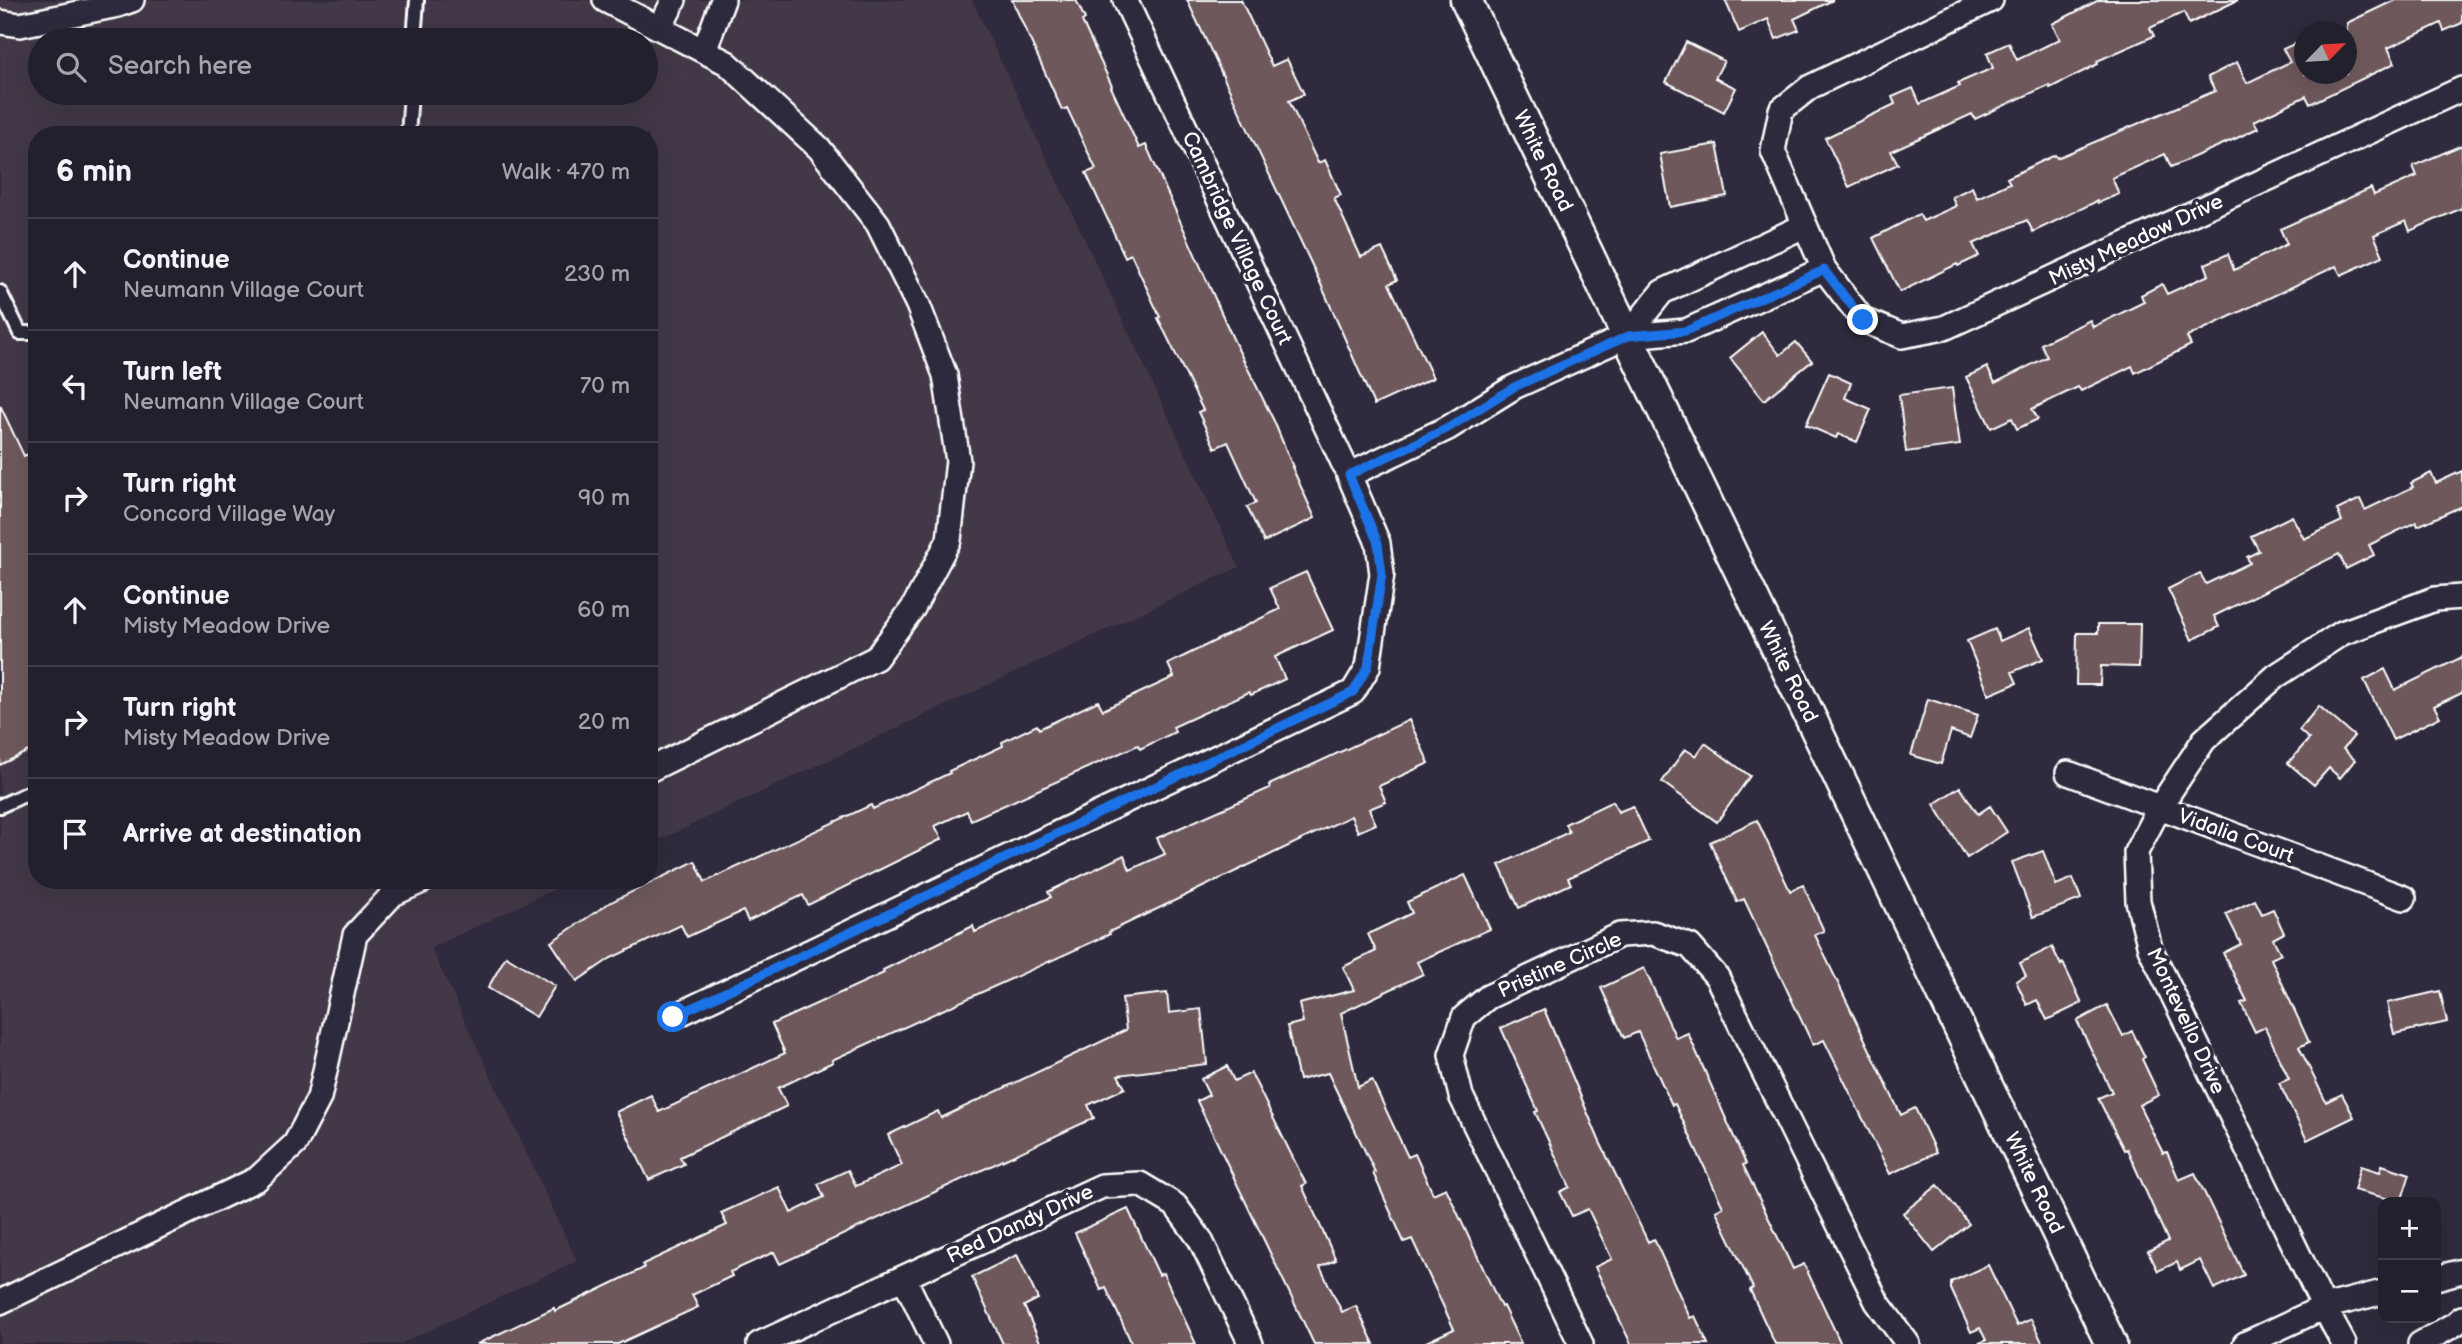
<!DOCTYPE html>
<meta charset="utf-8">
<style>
:root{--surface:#23202e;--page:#2f2d3a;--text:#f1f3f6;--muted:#a3a3aa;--line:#403e4a}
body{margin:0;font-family:"Balsamiq Sans",sans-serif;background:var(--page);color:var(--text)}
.controls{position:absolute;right:21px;bottom:21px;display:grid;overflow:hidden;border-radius:14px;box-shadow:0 7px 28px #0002}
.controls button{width:63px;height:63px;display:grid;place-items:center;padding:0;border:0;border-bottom:2px solid var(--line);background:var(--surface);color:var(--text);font:35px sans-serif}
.compass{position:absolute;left:2294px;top:21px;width:63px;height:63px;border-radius:50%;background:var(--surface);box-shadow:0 7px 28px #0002;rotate:65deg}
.stop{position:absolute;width:21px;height:21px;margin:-16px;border:5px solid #1a73e8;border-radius:50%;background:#fff}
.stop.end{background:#1a73e8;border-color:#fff;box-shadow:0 2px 7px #0008}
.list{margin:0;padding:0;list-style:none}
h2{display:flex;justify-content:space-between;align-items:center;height:91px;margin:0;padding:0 28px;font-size:30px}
h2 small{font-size:23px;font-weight:400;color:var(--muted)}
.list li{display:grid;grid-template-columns:46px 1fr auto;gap:21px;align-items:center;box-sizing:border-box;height:112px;padding:0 28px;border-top:2px solid var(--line)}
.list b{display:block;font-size:26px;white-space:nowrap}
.list p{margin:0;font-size:23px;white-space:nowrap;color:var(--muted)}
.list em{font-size:23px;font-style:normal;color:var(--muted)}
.icon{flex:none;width:38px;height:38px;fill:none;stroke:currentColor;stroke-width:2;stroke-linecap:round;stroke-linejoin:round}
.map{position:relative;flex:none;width:2462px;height:1344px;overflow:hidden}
.search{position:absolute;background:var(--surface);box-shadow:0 7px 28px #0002;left:28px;top:28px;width:630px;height:77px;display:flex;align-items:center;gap:18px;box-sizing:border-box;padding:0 24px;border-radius:38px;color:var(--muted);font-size:26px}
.panel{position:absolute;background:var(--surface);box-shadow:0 7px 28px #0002;left:28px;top:126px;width:630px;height:763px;border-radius:28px}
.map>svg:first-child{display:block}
.built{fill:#423846;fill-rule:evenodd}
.building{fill:#6e585c;stroke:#fff;stroke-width:2}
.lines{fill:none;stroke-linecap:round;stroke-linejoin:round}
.service-casing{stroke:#fff;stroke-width:18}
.minor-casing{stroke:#fff;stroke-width:28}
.tertiary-casing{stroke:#fff;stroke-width:35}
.service{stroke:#2f2a3d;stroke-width:12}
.minor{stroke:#2f2a3d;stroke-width:23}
.tertiary{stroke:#2f2a3d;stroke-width:30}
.route{stroke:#1a73e8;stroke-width:9}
.labels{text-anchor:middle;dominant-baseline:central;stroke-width:7;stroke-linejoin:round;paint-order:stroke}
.street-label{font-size:21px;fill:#fff;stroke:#2f2a3d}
</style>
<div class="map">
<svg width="2462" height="1344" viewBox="0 0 2462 1344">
<rect width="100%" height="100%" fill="#2f2a3d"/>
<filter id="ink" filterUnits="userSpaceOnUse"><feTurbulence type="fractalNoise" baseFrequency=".0143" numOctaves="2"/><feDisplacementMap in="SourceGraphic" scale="14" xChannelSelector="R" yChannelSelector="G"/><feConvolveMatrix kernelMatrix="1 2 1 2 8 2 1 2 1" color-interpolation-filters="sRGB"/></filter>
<g filter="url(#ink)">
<path class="built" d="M0 0H972L1239 567 649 845V135H37V880H574L431 948 577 1261 400 1344H0ZM40 40H646V93H40Z"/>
<path class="building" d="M1012 0H1076L1085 19 1082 21 1112 86 1111 87 1139 148 1146 145 1234 341 1274 421 1293 467H1292L1315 518 1264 542 1247 507 1256 503 1228 442 1215 448 1198 412 1203 410 1158 318 1160 317 1131 254 1125 257 1086 173 1096 169 1067 108 1062 110Z
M1187 0H1241L1272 66 1287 59 1304 94 1289 101 1318 163 1325 160 1341 195 1334 198 1361 257 1382 248 1397 280 1389 284 1433 378 1374 405 1319 280Z
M1725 0H1833L1794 19 1799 30 1776 39 1768 19 1739 32Z
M2099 0H2238L2189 24 2184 12 2150 28 2154 36 2097 61 2098 64 2050 88 2049 85 1975 119 1972 114 1891 151 1898 164 1849 187 1825 138 1895 104 1892 97 1913 88 1920 104 1960 86 1958 83 1993 68 1987 53 2009 43 2017 60 2060 39 2052 24Z
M2395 0H2462V23L2444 31 2441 23 2388 48 2395 63 2310 104 2306 96 2254 121 2258 128 2237 138 2171 167 2165 154 2112 178 2119 194 2098 203 2097 201 2033 232 2027 220 1973 244 1979 256 1958 266 1957 264 1900 292 1873 238 1919 214 1923 221 1956 206 1952 197 1972 187 1977 198 2010 183 2007 178 2055 155 2057 158 2215 91 2208 77 2237 62 2247 83 2290 62 2283 49 2305 39V74H2347V23Z
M1686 42 1724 61 1715 78 1736 88 1724 112 1666 82Z
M1717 144 1727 196 1670 207 1660 154Z
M2462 145V208L2410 231 2406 221 2374 235 2383 256 2341 275 2336 266 2187 337 2191 345 2135 373 2132 366 2081 391 2078 387 2032 409 2038 419 2017 429 2012 418 1991 428 1966 377 1987 367 1995 383 2047 357 2041 344 2090 320 2093 327 2144 302 2141 295 2162 284 2167 294 2209 275 2205 264 2228 254 2234 270 2287 244 2280 229 2371 188 2374 195 2417 176 2413 166Z
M1762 332 1780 355 1796 342 1812 361 1764 400 1730 358Z
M1829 373 1851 383 1845 398 1871 409 1857 442 1838 434 1836 438 1806 425Z
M1952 388 1960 445 1906 452 1899 395Z
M0 405 24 456 37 450V747L0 765Z
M2462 471V506L2418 526 2416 522 2369 545 2374 555 2346 569 2339 554 2214 616 2219 627 2192 640 2168 589 2200 573 2206 584 2250 563 2247 557 2259 551 2251 536 2292 516 2304 539 2342 521 2337 510 2360 499 2365 510 2413 487 2411 483 2431 473 2436 483Z
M1306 572 1333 630 1275 657 1285 679 1251 695 1249 692 1173 727 1175 732 1140 749 1138 745 971 820 967 811 935 826 942 839 808 905 803 895 748 921 743 911 687 937 681 925 611 958 577 981 551 942 609 903 695 861 705 882 871 805 873 809 950 773 949 771 1003 746 1002 742 1037 725 1039 729 1098 701 1103 710 1174 677 1168 664 1280 609 1270 588Z
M2098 624H2140L2139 667 2101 666 2100 685H2076L2077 633H2098Z
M2029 628 2043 659 2012 672 2017 683 1989 695 1967 641 1995 629 2000 641Z
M2462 657V693L2434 706 2440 717 2393 740 2364 680 2385 669 2395 690Z
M1928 699 1978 715 1970 738 1951 731 1941 764 1911 755Z
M2319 706 2354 736 2343 749 2355 760 2340 778 2329 768 2314 785 2288 763 2309 739 2299 730Z
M1409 720 1429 763 1379 786 1386 802 1369 809 1376 824 1358 832 1351 816 1109 932 1110 934 832 1060 833 1062 778 1088 787 1106 680 1157 684 1164 649 1180 616 1112 651 1095 659 1112 785 1053 772 1024 884 973 883 970 973 926 975 932 1051 897 1048 892 1124 855 1130 870 1165 854 1157 838 1270 788 1269 785Z
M1705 743 1750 776 1717 822 1662 782 1685 749 1696 756Z
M1960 787 1978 814 1990 806 2007 832 1967 858 1934 804Z
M1613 801 1618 812 1633 806 1649 841 1568 878 1571 884 1519 908 1499 865 1569 832 1565 824Z
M1757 820 1790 891 1803 885 1824 931 1815 935 1901 1115 1915 1108 1936 1153 1890 1174 1824 1040 1813 1045 1744 899 1737 902 1710 842Z
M2043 851 2056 885 2073 878 2081 899 2033 917 2012 862Z
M1465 875 1490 929 1417 962 1423 974 1341 1013 1358 1087 1372 1080 1408 1157 1415 1154 1433 1194 1446 1188 1501 1307 1503 1306 1521 1344H1422L1454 1329 1412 1239 1404 1242 1373 1173 1375 1172 1328 1073 1299 1080 1287 1026 1303 1022 1299 1004 1354 990 1343 967 1376 951 1368 934 1412 913 1407 902Z
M2255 900 2262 914 2273 909 2284 933 2273 939 2281 954 2271 959 2309 1042 2299 1047 2326 1102 2342 1094 2354 1117 2307 1140 2279 1083 2289 1079 2265 1027 2255 1032 2241 1003 2247 1001 2223 953 2241 944 2226 914Z
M2052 947 2061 965 2063 963 2082 1003 2047 1020 2037 1000 2027 1005 2016 981 2026 976 2020 963Z
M506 956 555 986 536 1017 488 988Z
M1644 968 1676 1038 1688 1033 1746 1164 1743 1165 1793 1269 1804 1264 1841 1344H1775L1750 1290 1753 1288 1716 1211 1723 1207 1675 1104 1672 1105 1638 1032 1624 1038 1601 988Z
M2440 991 2447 1022 2394 1034 2387 1003Z
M1167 993 1169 1013 1201 1009 1207 1064 1118 1075 1125 1088 1088 1105 1094 1118 780 1264 774 1252 730 1272 732 1276 692 1295 698 1307 618 1344H477L554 1308 555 1311 644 1268 643 1264 727 1225 721 1213 779 1187 791 1213 824 1197 818 1184 848 1170 856 1186 902 1165 888 1135 938 1111 941 1118 1126 1030 1122 998Z
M2107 1005 2123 1036 2132 1031 2145 1057 2142 1059 2159 1095 2139 1105 2163 1153 2167 1152 2179 1180 2195 1173 2244 1275 2214 1289 2200 1260 2180 1270 2177 1262 2158 1271 2148 1251 2168 1241 2127 1149 2124 1150 2098 1098 2112 1092 2077 1021Z
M1544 1009 1599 1140 1648 1242 1654 1239 1690 1318 1695 1316 1708 1344H1631L1595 1267 1612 1259 1588 1209 1572 1216 1560 1192 1570 1187 1535 1112 1538 1111 1501 1028Z
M1227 1066 1234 1081 1251 1073 1306 1184 1302 1186 1336 1260 1320 1267 1342 1312 1356 1306 1374 1344H1314L1197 1101 1209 1095 1201 1079Z
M2382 1165 2410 1174 2401 1202 2354 1190 2361 1166 2380 1172Z
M1938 1185 1969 1224 1934 1252 1903 1213Z
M1128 1209 1159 1275 1163 1273 1196 1344H1132L1106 1288 1101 1290 1075 1233Z
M1017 1255 1038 1299 1024 1306 1041 1344H1003L972 1277Z
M1988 1265 2017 1326 2031 1319 2043 1344H1978L1986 1340 1980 1328 1971 1332 1951 1289V1282Z"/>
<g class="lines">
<g class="service-casing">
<path id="service" d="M414 40 417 0
M408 135 411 93
M0 292 20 333H37
M0 806 37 789"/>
</g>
<g class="minor-casing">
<path id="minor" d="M605 0 727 63 819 148 878 224 918 305 945 375 958 461 949 540 913 608 876 658 649 770
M1991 0 1810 87 1781 110 1773 151 1824 269 1863 320 1902 336 1944 328 2462 89
M0 22 20 25 118 5 132 0
M660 28 674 0
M704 51 723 0
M1627 336 1662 292 1804 226
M1349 475 1448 428 1514 387 1627 336 1686 331 1824 269
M2068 773 2404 898
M673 1017 1353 692 1368 667 1382 574 1378 543 1349 475 1125 0
M904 1278 936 1344
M2436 1278 2462 1271
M0 1302 257 1179 295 1144 319 1098 355 935 393 894 424 880
M759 1344 1102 1186 1140 1184 1175 1205 1200 1239 1251 1344
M1581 1344 1461 1096 1451 1055 1464 1017 1488 997 1620 935 1653 933 1690 946 1717 977 1877 1302 1908 1344
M2245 1344 2324 1307 2383 1292
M2344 1344 2324 1307 2150 948 2138 901 2136 852 2159 808 2204 740 2276 676 2342 633 2435 599 2462 597
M2420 1344 2455 1324 2462 1318"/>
</g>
<g class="tertiary-casing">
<path id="tertiary" d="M1466 0 2111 1344"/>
</g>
<use href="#service" class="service"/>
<use href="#minor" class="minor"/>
<use href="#tertiary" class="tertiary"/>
</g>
</g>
<g class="lines" filter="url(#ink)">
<path class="route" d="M673 1017 1353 692 1368 667 1382 574 1378 543 1349 475 1448 428 1514 387 1628 336 1686 331 1824 270 1863 320"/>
</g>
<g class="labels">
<g class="street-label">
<text transform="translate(1543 161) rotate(64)">White Road</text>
<text transform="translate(1237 238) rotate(65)">Cambridge Village Court</text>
<text transform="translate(2136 240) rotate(-25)">Misty Meadow Drive</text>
<text transform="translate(1788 672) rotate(64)">White Road</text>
<text transform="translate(2236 836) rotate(20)">Vidalia Court</text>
<text transform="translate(1560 965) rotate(-24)">Pristine Circle</text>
<text transform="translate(2186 1021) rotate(65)">Montevello Drive</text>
<text transform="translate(2034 1183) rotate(64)">White Road</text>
<text transform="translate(1020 1224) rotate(-25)">Red Dandy Drive</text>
</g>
</g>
</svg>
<div class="controls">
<button>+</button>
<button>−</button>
</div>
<svg class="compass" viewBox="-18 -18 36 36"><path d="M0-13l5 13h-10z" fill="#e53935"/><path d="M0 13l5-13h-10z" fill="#a3a3aa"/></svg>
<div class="stop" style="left:673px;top:1017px"></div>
<div class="stop end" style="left:1863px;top:320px"></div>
<div class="search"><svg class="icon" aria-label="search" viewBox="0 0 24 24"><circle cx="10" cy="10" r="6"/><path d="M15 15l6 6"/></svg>Search here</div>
<section class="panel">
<h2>6 min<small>Walk · 470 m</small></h2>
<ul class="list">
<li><svg class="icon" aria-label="ahead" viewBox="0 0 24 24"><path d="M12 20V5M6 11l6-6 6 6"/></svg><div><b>Continue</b><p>Neumann Village Court</p></div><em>230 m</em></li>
<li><svg class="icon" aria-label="left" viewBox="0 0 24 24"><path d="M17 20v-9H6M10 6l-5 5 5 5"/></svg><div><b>Turn left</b><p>Neumann Village Court</p></div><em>70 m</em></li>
<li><svg class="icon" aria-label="right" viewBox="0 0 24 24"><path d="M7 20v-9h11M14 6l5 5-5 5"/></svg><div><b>Turn right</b><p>Concord Village Way</p></div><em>90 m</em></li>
<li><svg class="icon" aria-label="ahead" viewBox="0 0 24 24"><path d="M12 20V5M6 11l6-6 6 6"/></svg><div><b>Continue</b><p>Misty Meadow Drive</p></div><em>60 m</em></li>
<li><svg class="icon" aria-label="right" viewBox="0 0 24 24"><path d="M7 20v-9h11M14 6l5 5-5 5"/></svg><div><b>Turn right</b><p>Misty Meadow Drive</p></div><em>20 m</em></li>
<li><svg class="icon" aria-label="arrive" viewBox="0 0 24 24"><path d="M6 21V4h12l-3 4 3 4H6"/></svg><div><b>Arrive at destination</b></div></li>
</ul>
</section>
</div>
